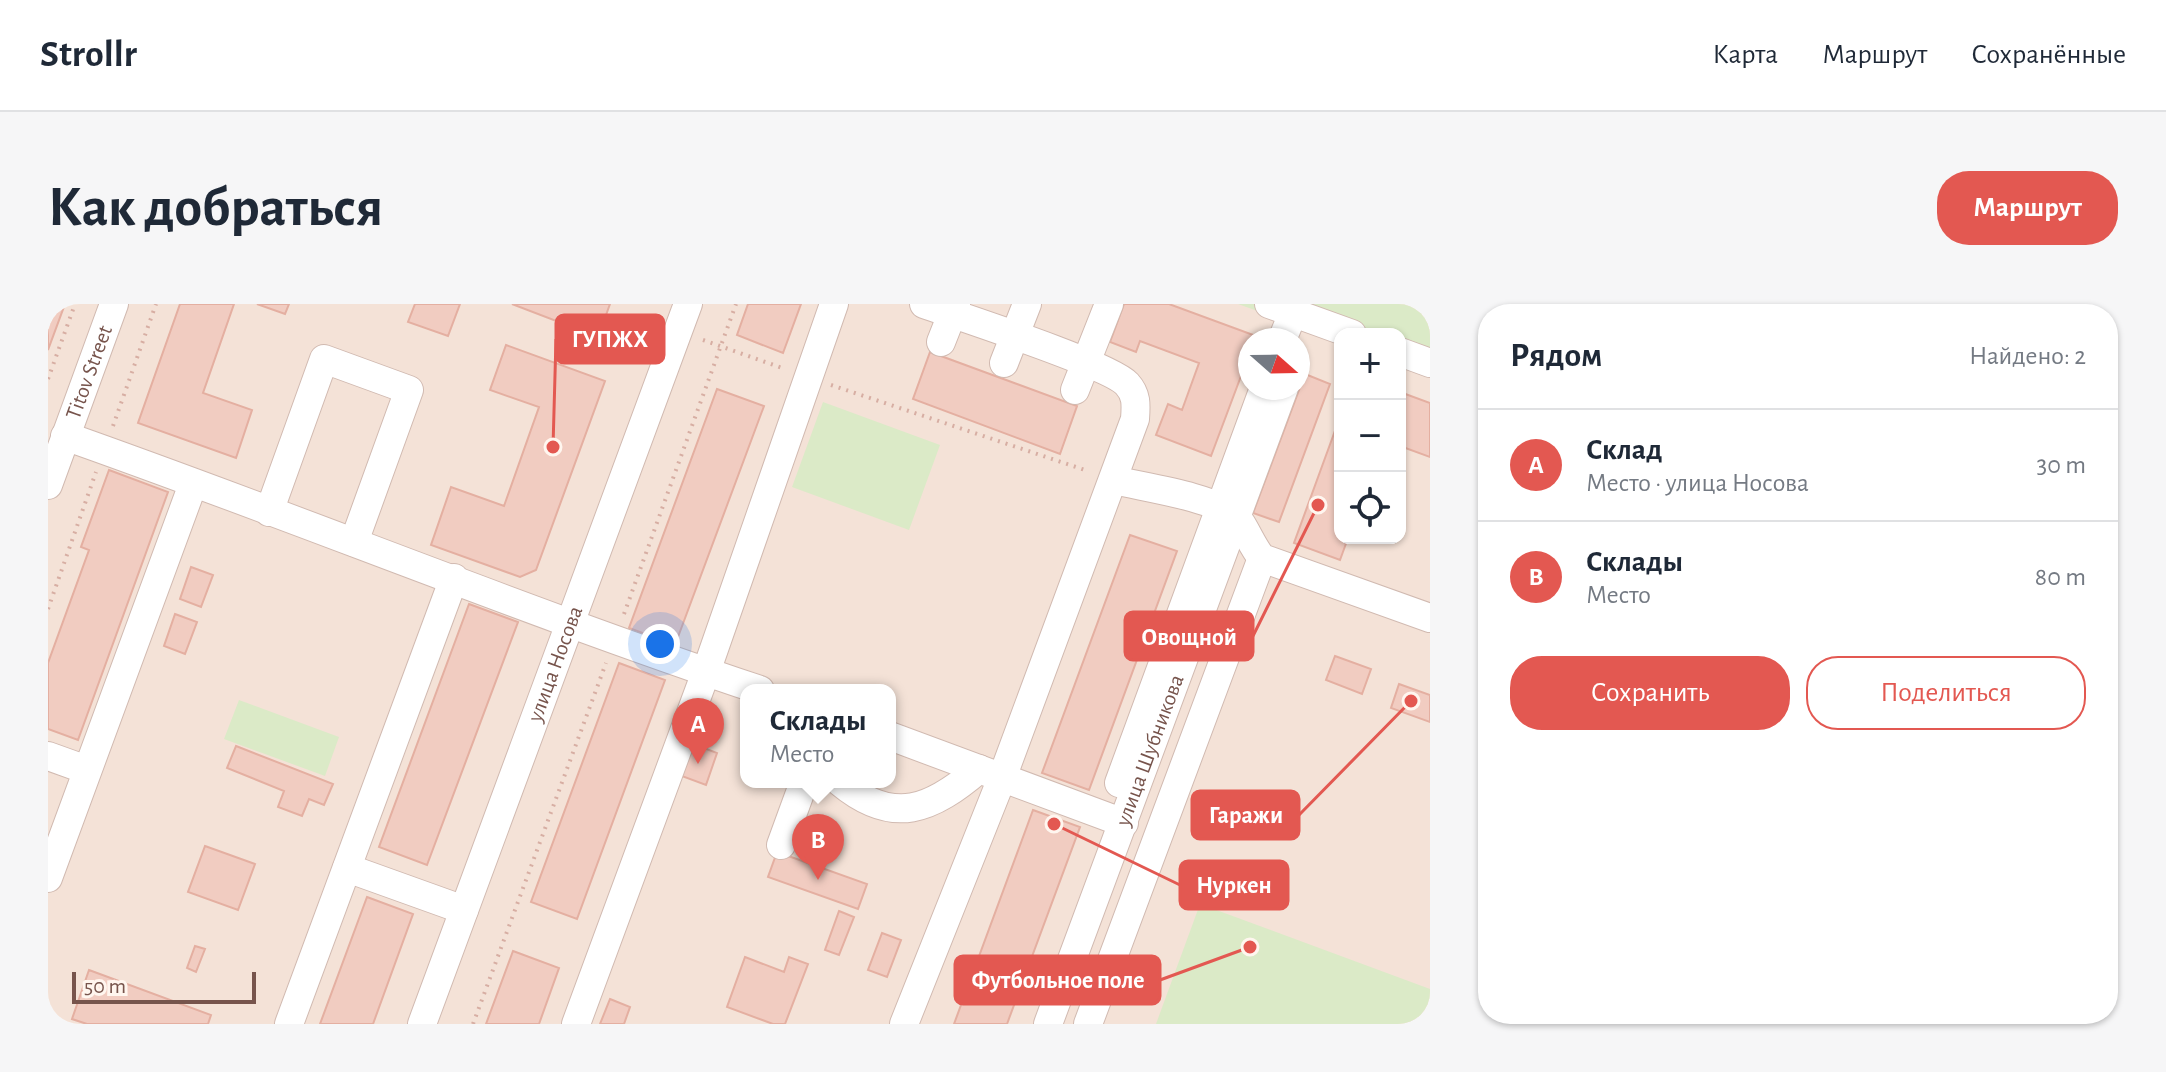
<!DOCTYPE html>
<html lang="ru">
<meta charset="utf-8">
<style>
:root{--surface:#fff;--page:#f6f6f7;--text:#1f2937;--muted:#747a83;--line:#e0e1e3;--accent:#e35851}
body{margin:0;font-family:"Alegreya Sans",sans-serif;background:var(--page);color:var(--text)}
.controls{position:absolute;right:24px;top:24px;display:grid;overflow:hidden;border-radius:16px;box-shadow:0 2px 6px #0004}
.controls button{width:72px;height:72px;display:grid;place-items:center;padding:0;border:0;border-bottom:2px solid var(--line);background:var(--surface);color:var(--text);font:40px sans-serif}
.compass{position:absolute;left:1190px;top:24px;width:72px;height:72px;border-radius:50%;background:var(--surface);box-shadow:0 2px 6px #0004;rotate:110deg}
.scale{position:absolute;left:24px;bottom:20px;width:184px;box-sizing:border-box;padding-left:8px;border:4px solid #77544c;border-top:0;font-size:22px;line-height:28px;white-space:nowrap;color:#77544c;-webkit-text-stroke:6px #fff6ef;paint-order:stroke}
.you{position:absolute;left:612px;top:340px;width:28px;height:28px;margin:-20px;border:6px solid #fff;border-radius:50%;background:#1a73e8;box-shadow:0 0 0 12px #1a73e833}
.badge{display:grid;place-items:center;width:52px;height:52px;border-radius:50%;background:var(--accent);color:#fff;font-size:26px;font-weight:700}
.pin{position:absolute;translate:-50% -66px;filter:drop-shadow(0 2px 4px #0008)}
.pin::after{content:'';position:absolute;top:42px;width:28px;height:24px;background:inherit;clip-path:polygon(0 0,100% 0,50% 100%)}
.popup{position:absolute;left:692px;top:380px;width:156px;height:104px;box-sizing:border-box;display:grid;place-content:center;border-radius:16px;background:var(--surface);filter:drop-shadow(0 2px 6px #0005);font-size:26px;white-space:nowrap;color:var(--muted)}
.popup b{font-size:30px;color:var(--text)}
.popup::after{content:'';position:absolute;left:50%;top:100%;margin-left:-16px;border:16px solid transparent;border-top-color:var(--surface)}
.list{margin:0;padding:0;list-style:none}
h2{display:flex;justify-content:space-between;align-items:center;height:104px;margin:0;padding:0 32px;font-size:34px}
h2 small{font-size:26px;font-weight:400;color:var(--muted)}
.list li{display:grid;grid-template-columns:52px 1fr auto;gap:24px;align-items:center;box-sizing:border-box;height:112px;padding:0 32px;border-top:2px solid var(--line)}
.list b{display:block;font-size:30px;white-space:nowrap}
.list p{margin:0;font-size:26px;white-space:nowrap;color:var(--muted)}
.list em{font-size:26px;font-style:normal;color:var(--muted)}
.actions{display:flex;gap:16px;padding:24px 32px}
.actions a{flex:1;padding:18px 0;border:2px solid var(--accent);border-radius:32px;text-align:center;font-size:28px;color:var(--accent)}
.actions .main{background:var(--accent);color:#fff}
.icon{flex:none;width:44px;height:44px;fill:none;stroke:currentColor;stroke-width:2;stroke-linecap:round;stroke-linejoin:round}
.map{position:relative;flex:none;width:1382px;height:720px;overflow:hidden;border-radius:32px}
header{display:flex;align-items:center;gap:48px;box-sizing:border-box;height:112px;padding:0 40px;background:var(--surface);border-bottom:2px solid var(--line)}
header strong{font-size:38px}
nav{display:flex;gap:44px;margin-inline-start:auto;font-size:28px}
.intro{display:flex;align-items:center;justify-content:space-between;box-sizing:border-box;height:192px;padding:0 48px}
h1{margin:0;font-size:56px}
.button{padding:20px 36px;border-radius:32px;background:var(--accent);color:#fff;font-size:28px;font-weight:700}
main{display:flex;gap:48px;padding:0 48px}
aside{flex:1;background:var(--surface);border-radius:32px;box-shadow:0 2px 6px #0004}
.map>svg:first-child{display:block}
.residential{fill:#f4e2d7;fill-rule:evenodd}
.green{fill:#dbeac7}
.building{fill:#f1ccc1;stroke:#e4afa1;stroke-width:2}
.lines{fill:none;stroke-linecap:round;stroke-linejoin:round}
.minor-casing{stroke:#d1bab1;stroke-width:30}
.path{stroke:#d7aea3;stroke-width:4;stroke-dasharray:2 6;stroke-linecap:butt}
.minor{stroke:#fff;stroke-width:28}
.labels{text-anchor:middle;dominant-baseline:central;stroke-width:6;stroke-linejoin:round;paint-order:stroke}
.street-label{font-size:22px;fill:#77544c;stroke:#fff6ef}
.leader{fill:none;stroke:#e35851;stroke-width:3}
.callout-dot{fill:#e35851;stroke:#fff6ef;stroke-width:3}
.callout{fill:#e35851;stroke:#e35851;stroke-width:3}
.callout-label{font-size:24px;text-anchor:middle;font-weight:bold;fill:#fff}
</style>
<header>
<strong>Strollr</strong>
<nav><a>Карта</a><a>Маршрут</a><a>Сохранённые</a></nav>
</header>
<div class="intro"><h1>Как добраться</h1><a class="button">Маршрут</a></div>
<main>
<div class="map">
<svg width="1382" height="720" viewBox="0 0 1382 720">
<rect width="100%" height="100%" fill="#fcf1e9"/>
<path class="residential" d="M0 0H1382V720H0ZM1292 30H1352V234H1292ZM1202 36H1250V84H1202ZM698 386H842V478H698Z"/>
<path class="green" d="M1190 0H1382V71L1352 60V30H1292V37Z
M775 98 892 141 861 226 744 183Z
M191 396 291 433 277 472 176 435Z
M1152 600 1382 685V720H1108Z"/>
<path class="building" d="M0 0H17L0 46Z
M132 0H186L155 89 204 106 188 154 90 119Z
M209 0H241L237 10Z
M367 0H412L400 32 360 18Z
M464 0H562L550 33Z
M700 0H753L735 49 689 31Z
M1076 0H1121L1208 32 1202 36V48L1163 152 1108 131 1120 100 1134 106 1151 59 1092 37 1088 48 1062 38Z
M458 41 557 77 488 266 472 273 383 241 403 183 456 202 491 103 442 86Z
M882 48 1029 102 1012 150 865 95Z
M1257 70 1282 80 1231 218 1205 209Z
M669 85 716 102 627 341 581 324Z
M1352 88 1382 99V153L1352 142Z
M1292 113V234H1300L1292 256 1246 239Z
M61 166 120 188 30 436 0 425V359L41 246 33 243Z
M1082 231 1129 247 1041 486 994 469Z
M143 263 165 271 153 303 132 295Z
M421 300 470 318 379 561 331 543Z
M127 310 149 318 137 350 116 342Z
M1287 352 1323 365 1314 390 1278 376Z
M571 359 617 376 529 615 483 598Z
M1351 380 1382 391V418L1343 404Z
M643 439 669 449 658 481 631 471Z
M188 442 285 480 276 501 261 495 254 512 230 503 236 487 179 464Z
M985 506 1032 523 959 720H906Z
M157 542 207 560 190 606 140 588Z
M729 548 819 580 810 605 720 573Z
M319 593 365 610 325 720H272Z
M791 607 806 613 791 651 777 646Z
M834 629 853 636 839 673 820 666Z
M147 642 157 645 148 668 139 664Z
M465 647 511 664 491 720H438Z
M697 653 736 668 741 653 760 660 737 720H725L679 703Z
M41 666 163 711 160 720H39L24 715Z
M562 695 582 703 576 720H552Z"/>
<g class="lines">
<g class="minor-casing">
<g id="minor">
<path d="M1221 0 1304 30"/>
<path d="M1234 36 1245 9"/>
<path d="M893 38 908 0"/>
<path d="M1352 48 1382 59"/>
<path d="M956 59 979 0"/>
<path d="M1027 86 1061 0"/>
<path d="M17 132C250 214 478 308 712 386"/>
<path d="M1066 176C1099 184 1161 192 1187 212 1195 218 1204 243 1214 254L1382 314"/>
<path id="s1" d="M0 181 66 0"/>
<path d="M221 208 276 55 361 86 306 238"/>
<path d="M842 432 1076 519"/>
<path d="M0 452 39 466"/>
<path d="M792 478C846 523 884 505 931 465"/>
<path d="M1071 479 1216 84"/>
<path d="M733 541 756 478"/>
<path d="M299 564 416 606"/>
<path d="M0 574 145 180"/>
<path d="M241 720 406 274"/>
<path id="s2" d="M374 720 640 0"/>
<path d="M528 720 658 368 786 0"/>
<path d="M856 720 954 474 1087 115C1088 101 1089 91 1079 80 1062 61 910 12 876 0"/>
<path id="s3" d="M1000 720 1236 84"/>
<path d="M1040 720 1214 254"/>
</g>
</g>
<path class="path" d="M655 36 737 65
M0 75 27 0
M783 81 1040 167
M65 122 108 0
M0 305 48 168
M576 310 688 0
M425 720 558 359"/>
<use href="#minor" class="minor"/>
</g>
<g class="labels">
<g class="street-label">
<text stroke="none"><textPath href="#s1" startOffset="120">Titov Street</textPath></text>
<text stroke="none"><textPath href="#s2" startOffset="384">улица Носова</textPath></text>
<text stroke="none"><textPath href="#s3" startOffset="292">улица Шубникова</textPath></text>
</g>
</g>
<path class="leader" d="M505 143L508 35M1270 201L1205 332M1363 397L1251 511M1006 520L1132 581M1202 643L1112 676"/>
<g class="callout-dot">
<circle cx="505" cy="143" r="8"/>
<circle cx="1270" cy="201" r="8"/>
<circle cx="1363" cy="397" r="8"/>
<circle cx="1006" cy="520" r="8"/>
<circle cx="1202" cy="643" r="8"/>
</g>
<g class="callout">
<rect x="508" y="11" width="108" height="48" rx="8"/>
<rect x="1077" y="308" width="128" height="48" rx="8"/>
<rect x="1144" y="487" width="107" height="48" rx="8"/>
<rect x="1132" y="557" width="108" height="48" rx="8"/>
<rect x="907" y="652" width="205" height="48" rx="8"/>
</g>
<g class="callout-label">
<text x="562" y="43">ГУПЖХ</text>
<text x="1141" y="341">Овощной</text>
<text x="1198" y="519">Гаражи</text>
<text x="1186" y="589">Нуркен</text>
<text x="1010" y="684">Футбольное поле</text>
</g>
</svg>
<div class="controls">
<button>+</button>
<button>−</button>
<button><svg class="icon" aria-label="locate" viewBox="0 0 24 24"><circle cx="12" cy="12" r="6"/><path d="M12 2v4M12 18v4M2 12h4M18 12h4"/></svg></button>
</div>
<svg class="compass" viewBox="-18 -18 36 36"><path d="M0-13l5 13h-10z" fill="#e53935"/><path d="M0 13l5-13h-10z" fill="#747a83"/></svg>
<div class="scale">50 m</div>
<div class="you"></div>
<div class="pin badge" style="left:650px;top:460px">A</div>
<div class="pin badge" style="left:770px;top:576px">B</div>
<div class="popup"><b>Склады</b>Место</div>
</div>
<aside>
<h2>Рядом<small>Найдено: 2</small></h2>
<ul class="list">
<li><span class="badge">A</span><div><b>Склад</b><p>Место · улица Носова</p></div><em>30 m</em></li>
<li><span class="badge">B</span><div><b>Склады</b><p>Место</p></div><em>80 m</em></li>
</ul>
<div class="actions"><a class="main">Сохранить</a><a>Поделиться</a></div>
</aside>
</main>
